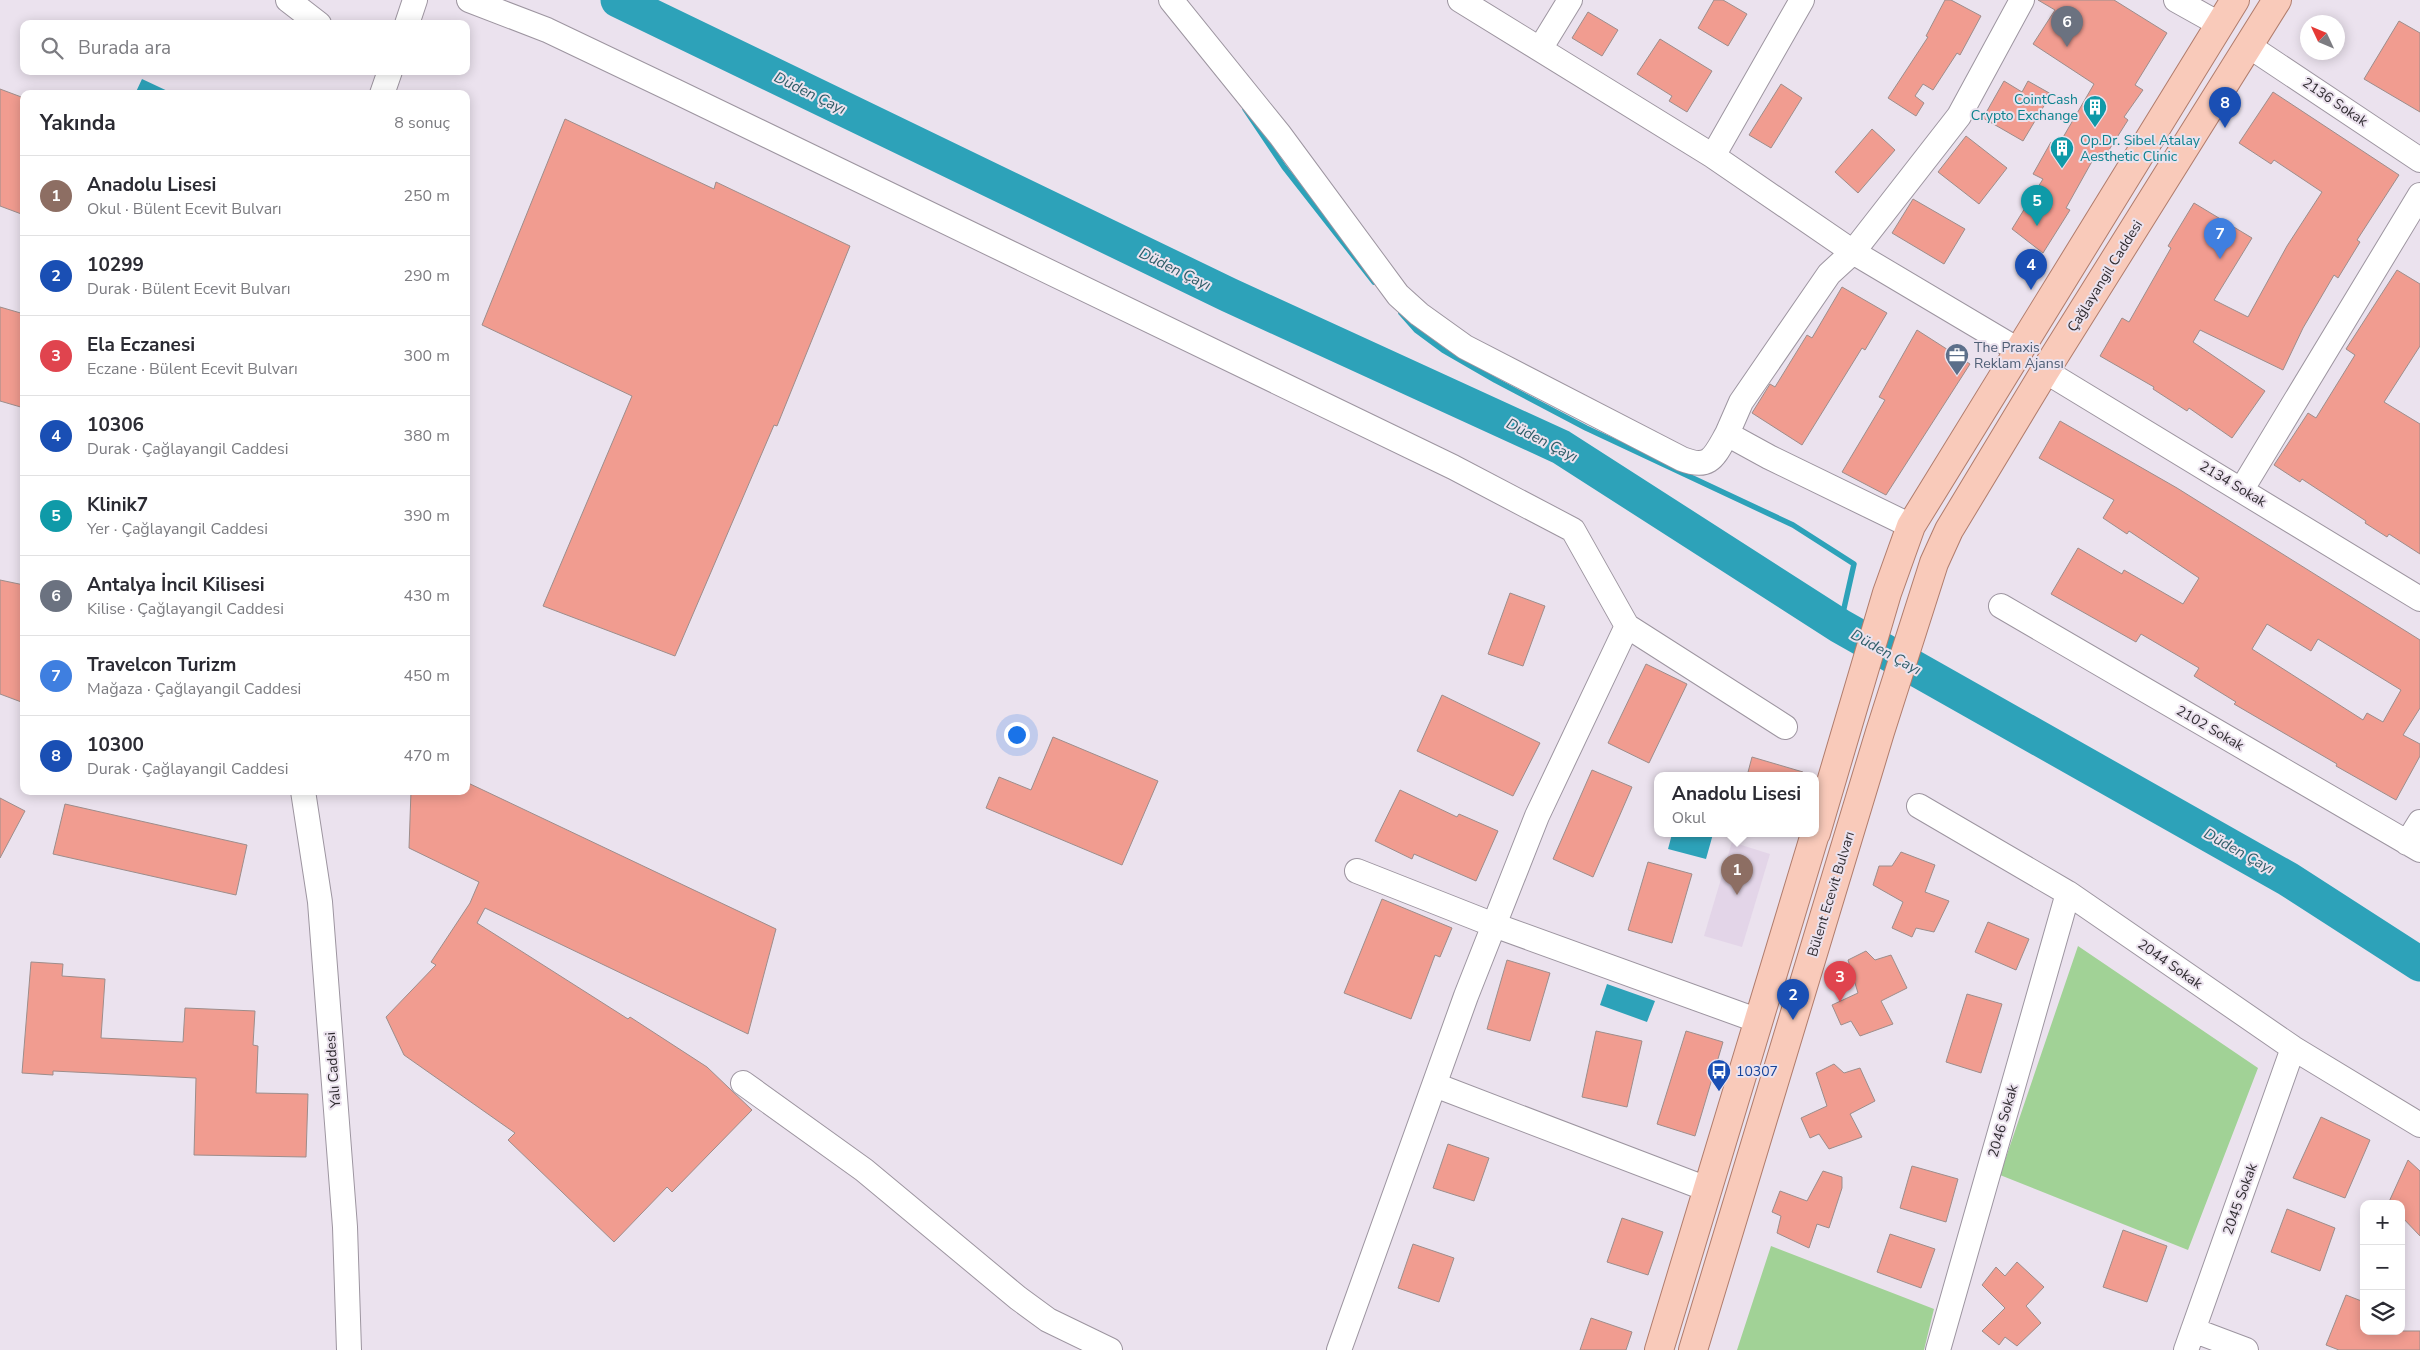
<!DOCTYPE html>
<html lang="tr">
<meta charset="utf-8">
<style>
:root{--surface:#fff;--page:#f2f2f3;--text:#2b2b33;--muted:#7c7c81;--line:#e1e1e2;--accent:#0b8043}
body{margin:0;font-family:"Nunito Sans",sans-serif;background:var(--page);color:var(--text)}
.controls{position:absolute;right:15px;bottom:15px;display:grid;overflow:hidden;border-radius:10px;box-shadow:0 2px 12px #0003}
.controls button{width:45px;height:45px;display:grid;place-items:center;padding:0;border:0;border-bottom:1px solid var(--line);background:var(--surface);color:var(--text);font:25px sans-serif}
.compass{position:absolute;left:2300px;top:15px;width:45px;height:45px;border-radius:50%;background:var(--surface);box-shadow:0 2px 12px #0003;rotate:314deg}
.you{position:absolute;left:1016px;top:734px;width:18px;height:18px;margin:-12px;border:4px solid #fff;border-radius:50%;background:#1a73e8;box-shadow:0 0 0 8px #1a73e833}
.badge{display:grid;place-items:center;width:32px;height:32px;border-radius:50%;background:var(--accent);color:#fff;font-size:16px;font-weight:700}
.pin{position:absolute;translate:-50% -41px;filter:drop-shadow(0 1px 2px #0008)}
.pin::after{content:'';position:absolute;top:26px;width:18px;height:15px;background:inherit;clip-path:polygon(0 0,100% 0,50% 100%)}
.popup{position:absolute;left:1654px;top:772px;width:165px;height:65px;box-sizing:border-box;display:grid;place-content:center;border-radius:10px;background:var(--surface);filter:drop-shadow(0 1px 4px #0005);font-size:16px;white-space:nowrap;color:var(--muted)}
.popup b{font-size:19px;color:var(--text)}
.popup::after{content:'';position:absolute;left:50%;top:100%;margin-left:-10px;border:10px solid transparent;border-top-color:var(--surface)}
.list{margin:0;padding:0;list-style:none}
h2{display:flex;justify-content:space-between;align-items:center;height:65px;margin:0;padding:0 20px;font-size:21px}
h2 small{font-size:16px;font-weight:400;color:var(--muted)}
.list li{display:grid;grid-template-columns:32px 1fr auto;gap:15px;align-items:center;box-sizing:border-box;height:80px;padding:0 20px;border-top:1px solid var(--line)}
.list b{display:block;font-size:19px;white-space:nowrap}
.list p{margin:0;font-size:16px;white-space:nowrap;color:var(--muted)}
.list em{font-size:16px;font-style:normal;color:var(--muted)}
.icon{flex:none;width:28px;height:28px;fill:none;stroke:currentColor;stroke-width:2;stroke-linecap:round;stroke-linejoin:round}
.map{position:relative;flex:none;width:2420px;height:1350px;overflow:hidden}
.search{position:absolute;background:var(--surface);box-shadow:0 2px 12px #0003;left:20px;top:20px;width:450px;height:55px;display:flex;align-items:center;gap:12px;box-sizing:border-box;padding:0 18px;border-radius:10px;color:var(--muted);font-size:19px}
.panel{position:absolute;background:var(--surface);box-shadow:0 2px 12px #0003;left:20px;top:90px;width:450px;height:705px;border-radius:10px}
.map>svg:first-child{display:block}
.built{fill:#e3d5e8}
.green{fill:#a1d296}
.water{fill:#2da2b9}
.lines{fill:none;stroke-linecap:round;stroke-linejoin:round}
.stream{stroke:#2da2b9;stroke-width:5.5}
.river{stroke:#2da2b9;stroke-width:35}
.building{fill:#f19c90;stroke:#9d8d8b;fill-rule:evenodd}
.minor-casing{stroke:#9d95a0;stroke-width:26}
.major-casing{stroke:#b07c6c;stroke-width:30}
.minor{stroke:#fff;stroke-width:24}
.major{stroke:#f9caba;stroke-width:28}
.labels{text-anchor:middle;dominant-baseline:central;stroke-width:4;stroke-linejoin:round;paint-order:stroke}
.culture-label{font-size:14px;fill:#0d838f;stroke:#ebe2ee;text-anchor:end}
.street-label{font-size:14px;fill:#302c31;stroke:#ebe2ee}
.service-label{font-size:14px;fill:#4e5e75;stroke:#ebe2ee;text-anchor:start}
.transit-label{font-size:14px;fill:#164399;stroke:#ebe2ee;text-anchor:start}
.water-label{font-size:15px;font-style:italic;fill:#2e5d68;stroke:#ebe2ee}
</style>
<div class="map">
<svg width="2420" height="1350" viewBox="0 0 2420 1350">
<rect width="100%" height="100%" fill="#ebe2ee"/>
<path class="built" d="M1732 842 1770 854 1742 947 1704 936Z"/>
<path class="green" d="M2078 946 2258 1068 2188 1250 2000 1175Z
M1771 1246 1934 1309 1924 1350H1737Z"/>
<path class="water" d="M142 79 174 94H135Z
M1672 834H1713L1706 859 1668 849Z
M1607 984 1655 1001 1647 1022 1600 1005Z"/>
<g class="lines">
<path class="stream" d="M1245 109 1284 167 1374 282
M1401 313 1416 330 1443 350 1495 380 1586 428 1793 525 1854 564 1840 626"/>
<path class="river" d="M618 0 1229 295 1561 447 1840 626 2288 879 2420 964"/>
</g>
<path class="building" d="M1714 0H1723L1747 14 1728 46 1698 28Z
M1945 0H1951L1981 16 1960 55 1957 53 1933 90 1923 84 1915 96 1924 103 1916 116 1888 98 1928 37 1926 36Z
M2038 0H2114L2167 33 2135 85 2143 90 2124 117 2128 120 2102 161 2095 156 2066 208 2070 210 2043 253 2012 229 2043 179 2033 174 2051 142 2058 146 2094 84 2033 44 2055 10Z
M1588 12 1618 30 1602 56 1572 38Z
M2399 21 2420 33V112L2364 79Z
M1660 39 1712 71 1687 112 1669 101 1672 96 1637 74Z
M2004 81 2022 92 2028 81 2051 94 2023 141 1983 118Z
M1781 84 1802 98 1771 148 1749 135Z
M0 89 24 98V215L0 206Z
M2273 92 2399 175 2357 240 2360 242 2338 278 2334 275 2303 328 2283 370 2200 330 2193 342 2265 391 2232 438 2189 408 2187 411 2153 389 2154 387 2100 356 2122 318 2129 322 2171 248 2168 246 2194 203 2252 238 2214 300 2248 317 2287 246 2322 192 2274 160 2271 164 2239 143Z
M565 119 714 189 716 182 850 246 777 426 774 425 675 656 543 606 632 396 482 325Z
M1872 129 1895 150 1858 193 1835 172Z
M1966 136 2007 168 1979 204 1938 172Z
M1913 199 1965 229 1944 264 1892 233Z
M2397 270 2420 284V346L2384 402 2420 424V554L2389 534 2387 537 2365 523 2366 521 2302 479 2300 482 2274 465 2308 413 2316 418 2355 355 2346 349Z
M1842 287 1887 313 1865 350 1862 348 1802 445 1752 413 1770 384 1775 387 1807 335 1812 338Z
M0 307 24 314V408L0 401Z
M1917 330 1970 364 1886 495 1842 472 1885 400 1879 397Z
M2060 421 2177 488 2420 640V708L2403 735 2420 744V756L2396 800 2336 766 2337 764 2234 704 2236 702 2194 676 2199 668 2141 634 2136 642 2051 594 2078 548 2122 574 2124 570 2183 604 2199 578 2129 531 2127 534 2103 518 2114 500 2039 458ZM2267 624 2311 651 2318 639 2401 690 2383 722 2367 713 2363 720 2252 649Z
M0 580 24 585V703L0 694Z
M1510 593 1545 606 1523 666 1488 654Z
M1646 664 1687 684 1649 763 1608 743Z
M1442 695 1540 743 1513 796 1417 751Z
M1053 737 1158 781 1122 865 986 808 999 777 1031 790Z
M1752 757 1803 772 1802 776H1747Z
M1592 770 1632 787 1593 877 1553 859Z
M466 782 776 929 748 1034 485 908 477 923 628 1019 630 1017 707 1067 752 1110 672 1192 667 1187 614 1242 508 1140 515 1133 404 1055 386 1017 436 965 431 962 470 903 479 882 409 848 411 791H466Z
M1400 790 1457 817 1459 814 1498 831 1476 881 1414 854 1412 859 1375 841Z
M0 798 25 811 0 858Z
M65 804 247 845 236 895 53 854Z
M1901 852 1935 865 1925 892 1949 901 1934 932 1916 928 1912 937 1892 928 1903 902 1873 885 1879 866H1892Z
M1648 862 1692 874 1672 943 1628 930Z
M1382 899 1452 928 1440 957 1435 955 1411 1019 1344 993Z
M1988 922 2029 939 2016 970 1975 952Z
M1866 951 1875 960 1891 955 1907 988 1881 1001 1893 1024 1860 1036 1851 1021 1841 1025 1832 1005 1858 993 1848 960Z
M1507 960 1550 973 1530 1041 1487 1029Z
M31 962 63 964 62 976 105 979 101 1038 183 1042 185 1008 255 1011 253 1045 258 1046 256 1093 308 1094 306 1157 194 1155 196 1078 53 1071V1075L22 1073Z
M1967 994 2002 1004 1981 1073 1946 1062Z
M1596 1031 1642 1041 1627 1107 1582 1097Z
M1686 1031 1723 1042 1695 1136 1657 1124Z
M1834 1064 1844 1073 1860 1068 1875 1101 1850 1114 1862 1137 1829 1149 1819 1134 1810 1138 1801 1118 1827 1106 1816 1073Z
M2321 1117 2370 1140 2345 1198 2293 1178Z
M1448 1144 1489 1158 1474 1201 1433 1188Z
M2408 1160 2420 1171V1236L2401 1216V1204H2388Z
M1912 1166 1958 1179 1946 1222 1900 1208Z
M1823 1171 1842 1177V1188L1829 1228 1817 1224 1809 1248 1777 1233 1781 1216 1772 1212 1780 1191 1807 1201Z
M2287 1209 2335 1228 2320 1271 2271 1252Z
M1622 1218 1663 1232 1648 1275 1607 1262Z
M2123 1230 2167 1246 2147 1302 2103 1287Z
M1890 1234 1935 1249 1921 1288 1877 1272Z
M1413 1244 1454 1258 1439 1302 1398 1288Z
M2017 1262 2044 1287 2026 1306 2041 1323 2017 1346 2005 1337 1999 1345 1982 1331 2005 1308 1982 1285 1996 1267 2005 1276Z
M2346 1295 2364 1302V1331H2420V1350H2339L2326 1345Z
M1591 1318 1632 1332 1626 1350H1580Z"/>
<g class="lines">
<g class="minor-casing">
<path id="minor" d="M288 0 319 24
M469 0 547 30 675 91 1453 467 1573 530 1627 626
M1171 0 1280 135 1398 295 1419 314 1465 347 1682 459C1710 470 1714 457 1727 434
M1460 0 1713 156 1853 252 2018 350
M2176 0 2219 24
M407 24 415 0
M2249 46 2420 160
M1540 49 1570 0
M382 94 390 71
M1713 156 1802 0
M2045 371 2420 599
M2242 489 2420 195
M1911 526 1769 457 1727 434 1741 402 1829 274 1853 252 1959 116 2022 0
M2001 606 2420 850
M303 791 320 902 345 1227 349 1350
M1919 806 2068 893 2293 1048 2420 1125
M2407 843 2420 822
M1357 871 1494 925 1759 1021
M743 1083 864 1170 1018 1298 1048 1320 1110 1350
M1435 1085 1707 1189
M2193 1330 2246 1350
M1339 1350 1466 996 1537 816 1627 626 1785 727
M1938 1350 2068 893
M2186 1350 2293 1048"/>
</g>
<g class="major-casing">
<path id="major" d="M1816 833 1887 593 1911 526 2235 0
M1659 1350 1815 834
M1693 1350 1880 732 1934 563 1949 530 2045 371 2277 0"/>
</g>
<use href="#minor" class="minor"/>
<use href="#major" class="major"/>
</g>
<defs>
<g id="building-pin" transform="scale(1.25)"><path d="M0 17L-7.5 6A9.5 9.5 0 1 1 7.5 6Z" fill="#0f9aa8" stroke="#ebe2ee"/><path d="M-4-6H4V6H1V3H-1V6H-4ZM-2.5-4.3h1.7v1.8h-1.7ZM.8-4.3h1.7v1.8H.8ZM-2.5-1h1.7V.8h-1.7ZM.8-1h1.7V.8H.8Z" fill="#fff"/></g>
<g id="office-pin" transform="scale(1.25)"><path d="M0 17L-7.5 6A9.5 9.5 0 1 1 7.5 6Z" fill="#5c6f8a" stroke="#ebe2ee"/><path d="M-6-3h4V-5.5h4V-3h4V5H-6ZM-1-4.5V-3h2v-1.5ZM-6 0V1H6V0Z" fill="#fff"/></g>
<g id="bus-pin" transform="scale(1.25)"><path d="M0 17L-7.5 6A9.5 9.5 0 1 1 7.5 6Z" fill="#1a4fb4" stroke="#ebe2ee"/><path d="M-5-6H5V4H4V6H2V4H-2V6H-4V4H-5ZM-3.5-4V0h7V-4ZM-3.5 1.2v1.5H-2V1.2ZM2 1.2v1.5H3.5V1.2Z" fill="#fff"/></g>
</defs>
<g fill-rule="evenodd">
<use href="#building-pin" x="2095" y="107"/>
<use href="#building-pin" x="2062" y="148"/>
<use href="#office-pin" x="1957" y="355"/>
<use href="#bus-pin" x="1719" y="1071"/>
</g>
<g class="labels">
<g class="culture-label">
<text x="2078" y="99">CointCash<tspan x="2078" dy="16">Crypto Exchange</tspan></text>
<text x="2080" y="140" text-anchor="start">Op.Dr. Sibel Atalay<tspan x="2080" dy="16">Aesthetic Clinic</tspan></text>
</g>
<g class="street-label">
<text transform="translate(2335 102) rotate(34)">2136 Sokak</text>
<text transform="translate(2105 276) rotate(-58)">Çağlayangil Caddesi</text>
<text transform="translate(2233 484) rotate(31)">2134 Sokak</text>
<text transform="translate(2210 728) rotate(30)">2102 Sokak</text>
<text transform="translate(1831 894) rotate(-73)">Bülent Ecevit Bulvarı</text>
<text transform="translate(2170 964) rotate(35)">2044 Sokak</text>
<text transform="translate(333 1070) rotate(-94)">Yalı Caddesi</text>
<text transform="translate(2003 1121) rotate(-74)">2046 Sokak</text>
<text transform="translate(2240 1199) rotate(-70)">2045 Sokak</text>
</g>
<g class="service-label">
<text x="1974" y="347">The Praxis<tspan x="1974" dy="16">Reklam Ajansı</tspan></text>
</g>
<g class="transit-label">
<text x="1736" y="1071">10307</text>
</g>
<g class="water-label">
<text transform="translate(810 93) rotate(26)">Düden Çayı</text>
<text transform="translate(1175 269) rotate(26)">Düden Çayı</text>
<text transform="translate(1542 440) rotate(27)">Düden Çayı</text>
<text transform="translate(1886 652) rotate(29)">Düden Çayı</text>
<text transform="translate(2239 851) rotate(29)">Düden Çayı</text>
</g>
</g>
</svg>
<div class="controls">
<button>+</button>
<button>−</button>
<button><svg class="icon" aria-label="layers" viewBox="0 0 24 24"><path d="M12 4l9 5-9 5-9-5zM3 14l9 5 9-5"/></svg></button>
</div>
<svg class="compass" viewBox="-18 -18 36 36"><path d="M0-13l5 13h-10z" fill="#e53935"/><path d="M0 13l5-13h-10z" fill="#7c7c81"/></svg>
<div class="you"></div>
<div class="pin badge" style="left:1737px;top:895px;background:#8d6e63">1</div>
<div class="popup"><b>Anadolu Lisesi</b>Okul</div>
<div class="pin badge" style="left:1793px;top:1020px;background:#1a4fb4">2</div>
<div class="pin badge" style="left:1840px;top:1002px;background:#e0444e">3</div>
<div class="pin badge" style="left:2031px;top:290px;background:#1a4fb4">4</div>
<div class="pin badge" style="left:2037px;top:226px;background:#0f9aa8">5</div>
<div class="pin badge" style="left:2067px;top:47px;background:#6b7280">6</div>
<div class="pin badge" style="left:2220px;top:259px;background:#3f7fe0">7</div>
<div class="pin badge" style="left:2225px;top:128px;background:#1a4fb4">8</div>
<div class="search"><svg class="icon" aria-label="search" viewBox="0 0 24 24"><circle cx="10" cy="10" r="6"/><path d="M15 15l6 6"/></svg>Burada ara</div>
<section class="panel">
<h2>Yakında<small>8 sonuç</small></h2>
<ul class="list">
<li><span class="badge" style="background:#8d6e63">1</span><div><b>Anadolu Lisesi</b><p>Okul · Bülent Ecevit Bulvarı</p></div><em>250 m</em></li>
<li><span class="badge" style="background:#1a4fb4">2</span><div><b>10299</b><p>Durak · Bülent Ecevit Bulvarı</p></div><em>290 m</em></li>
<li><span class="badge" style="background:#e0444e">3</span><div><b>Ela Eczanesi</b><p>Eczane · Bülent Ecevit Bulvarı</p></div><em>300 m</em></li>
<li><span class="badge" style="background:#1a4fb4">4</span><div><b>10306</b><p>Durak · Çağlayangil Caddesi</p></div><em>380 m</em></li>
<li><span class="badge" style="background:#0f9aa8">5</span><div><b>Klinik7</b><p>Yer · Çağlayangil Caddesi</p></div><em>390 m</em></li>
<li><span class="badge" style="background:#6b7280">6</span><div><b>Antalya İncil Kilisesi</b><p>Kilise · Çağlayangil Caddesi</p></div><em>430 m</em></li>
<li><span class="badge" style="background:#3f7fe0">7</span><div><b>Travelcon Turizm</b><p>Mağaza · Çağlayangil Caddesi</p></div><em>450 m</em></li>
<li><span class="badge" style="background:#1a4fb4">8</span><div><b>10300</b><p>Durak · Çağlayangil Caddesi</p></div><em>470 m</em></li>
</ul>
</section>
</div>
